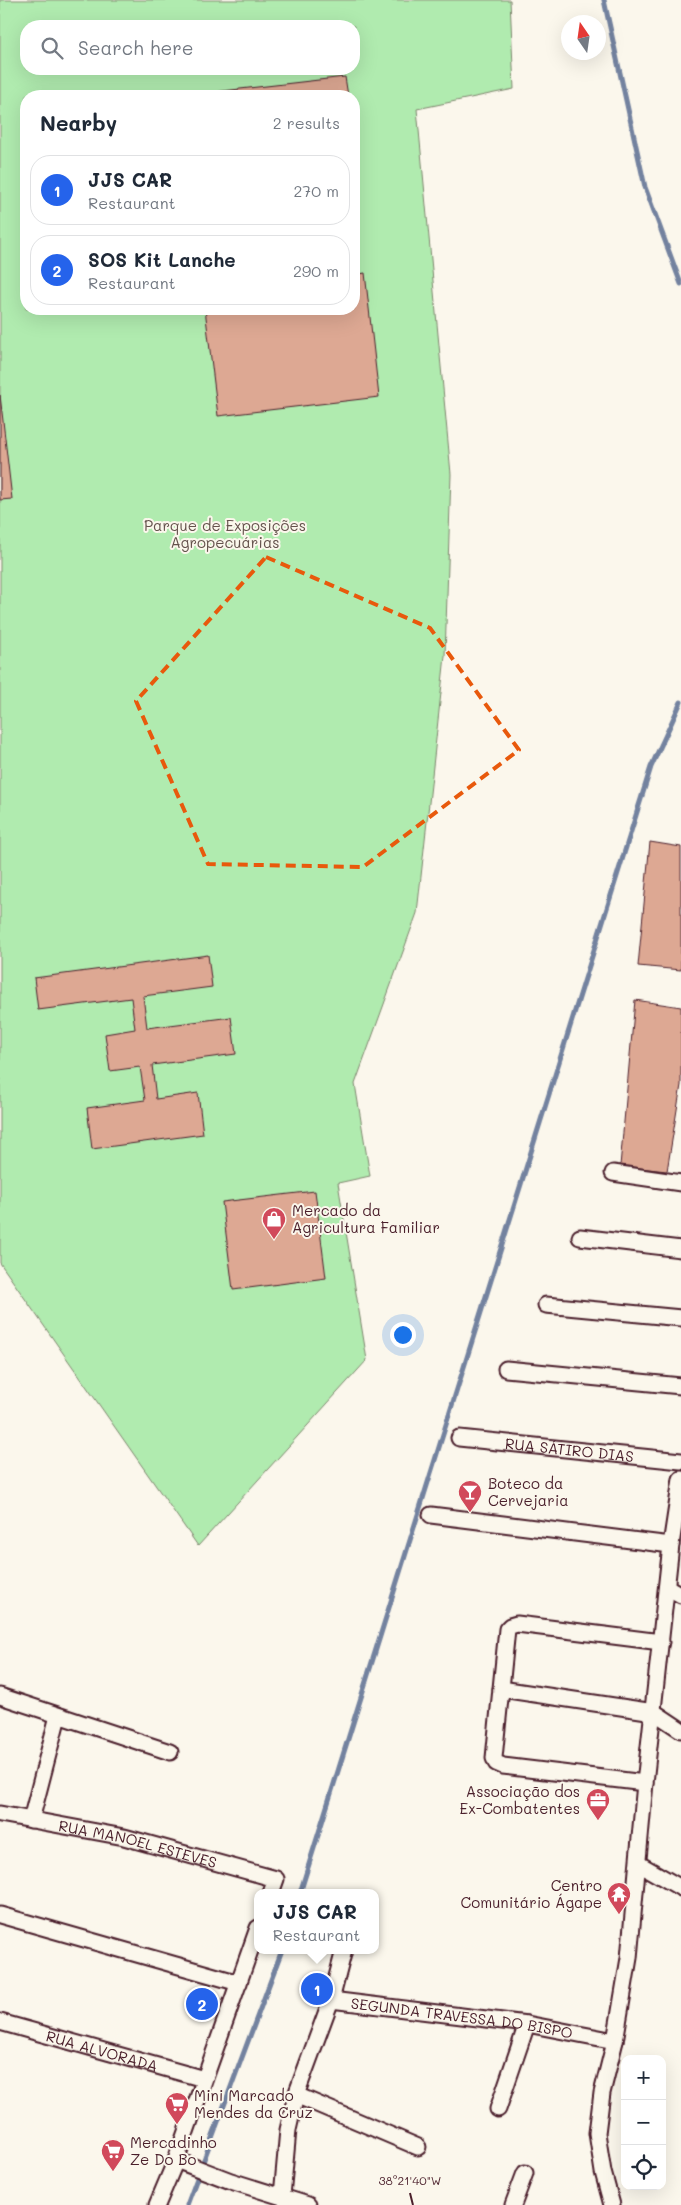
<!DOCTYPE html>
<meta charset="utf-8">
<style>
:root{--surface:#fff;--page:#f6f6f7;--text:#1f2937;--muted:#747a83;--line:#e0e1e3;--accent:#2563eb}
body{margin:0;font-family:Mali,sans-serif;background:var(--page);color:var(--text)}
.controls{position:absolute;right:15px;bottom:15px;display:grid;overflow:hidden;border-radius:10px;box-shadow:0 5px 20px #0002}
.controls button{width:45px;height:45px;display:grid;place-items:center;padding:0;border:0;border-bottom:1px solid var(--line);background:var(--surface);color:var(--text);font:25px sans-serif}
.compass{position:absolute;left:561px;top:15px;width:45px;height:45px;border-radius:50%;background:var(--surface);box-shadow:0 5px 20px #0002;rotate:347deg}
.you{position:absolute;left:402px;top:1334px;width:18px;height:18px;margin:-12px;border:4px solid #fff;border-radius:50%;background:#1a73e8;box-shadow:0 0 0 8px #1a73e833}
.badge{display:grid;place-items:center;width:32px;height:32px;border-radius:50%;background:var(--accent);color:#fff;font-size:16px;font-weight:700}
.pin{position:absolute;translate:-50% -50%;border:2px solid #fff;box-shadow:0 1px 5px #0006}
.popup{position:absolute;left:254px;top:1889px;width:125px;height:65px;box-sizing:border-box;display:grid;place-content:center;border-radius:10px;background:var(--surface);filter:drop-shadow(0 1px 4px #0005);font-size:16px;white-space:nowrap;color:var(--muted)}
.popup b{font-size:19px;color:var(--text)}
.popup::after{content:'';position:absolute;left:50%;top:100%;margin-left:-10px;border:10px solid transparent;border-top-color:var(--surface)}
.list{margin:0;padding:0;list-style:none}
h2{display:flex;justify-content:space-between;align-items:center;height:65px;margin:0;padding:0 20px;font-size:21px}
h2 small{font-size:16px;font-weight:400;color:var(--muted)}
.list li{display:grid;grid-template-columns:32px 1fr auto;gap:15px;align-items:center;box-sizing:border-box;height:70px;margin:0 10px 10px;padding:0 10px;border:1px solid var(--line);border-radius:20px}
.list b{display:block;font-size:19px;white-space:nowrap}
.list p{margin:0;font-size:16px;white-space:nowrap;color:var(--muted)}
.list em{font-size:16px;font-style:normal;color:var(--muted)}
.icon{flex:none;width:28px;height:28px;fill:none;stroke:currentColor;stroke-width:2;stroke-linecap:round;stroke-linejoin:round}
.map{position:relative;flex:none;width:681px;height:2205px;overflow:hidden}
.search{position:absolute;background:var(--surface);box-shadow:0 5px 20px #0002;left:20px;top:20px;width:340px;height:55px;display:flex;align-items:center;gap:12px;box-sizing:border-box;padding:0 18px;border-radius:20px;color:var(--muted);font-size:19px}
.panel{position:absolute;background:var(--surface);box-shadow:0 5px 20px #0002;left:20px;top:90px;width:340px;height:225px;border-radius:20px}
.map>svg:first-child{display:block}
.green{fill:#b0ebaf;stroke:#7d856d;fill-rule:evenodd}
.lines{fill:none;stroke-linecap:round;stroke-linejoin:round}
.stream{stroke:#73829f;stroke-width:5}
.building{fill:#dda893;stroke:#4a1f2b}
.minor-casing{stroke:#4a1f2b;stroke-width:19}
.minor{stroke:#fbf7ec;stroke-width:15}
.marked{fill:none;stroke:#e8590c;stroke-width:4;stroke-dasharray:10 6;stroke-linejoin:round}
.ticks{fill:none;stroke:#4a1f2b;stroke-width:2}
.labels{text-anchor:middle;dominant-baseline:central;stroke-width:4;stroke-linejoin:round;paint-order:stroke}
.park-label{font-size:15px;fill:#64524c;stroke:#fbf7ec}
.poi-label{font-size:15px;fill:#4a1f2b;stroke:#fbf7ec;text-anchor:start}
.street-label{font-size:15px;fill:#4a1f2b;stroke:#fbf7ec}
.ticks-label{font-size:12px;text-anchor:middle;fill:#4a1f2b;stroke:#fbf7ec;stroke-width:4;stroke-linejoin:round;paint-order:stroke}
</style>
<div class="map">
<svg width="681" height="2205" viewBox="0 0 681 2205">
<rect width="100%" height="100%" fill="#fbf7ec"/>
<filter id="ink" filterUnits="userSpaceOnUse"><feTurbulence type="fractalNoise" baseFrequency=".02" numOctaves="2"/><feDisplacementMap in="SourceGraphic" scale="10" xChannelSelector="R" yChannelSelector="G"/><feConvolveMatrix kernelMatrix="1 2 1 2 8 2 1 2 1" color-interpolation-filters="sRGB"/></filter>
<g filter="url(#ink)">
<path class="green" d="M0 0H510L514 89 417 109 451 474 445 656 417 913 355 1084 370 1176 338 1183 367 1360 198 1546 0 1263ZM26 26H354V69H26ZM26 96H354V309H26Z"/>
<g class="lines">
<path class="stream" d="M604 0 645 187 681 284
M300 1893 651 767 681 702
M187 2205 282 1950"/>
</g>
<path class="building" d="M345 77 348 96H179Z
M354 147 358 186H354Z
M365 273 379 397 218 416 205 309H354V275Z
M0 395 12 499 0 500Z
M650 842 681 847V970L638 966Z
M208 955 212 987 143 996 147 1028 231 1017 236 1054 152 1065 156 1099 198 1093 203 1134 92 1149 87 1108 145 1100 140 1067 110 1071 105 1034 135 1029 131 998 38 1010 34 978Z
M635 1000 681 1007V1085L667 1171 620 1166Z
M315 1191 326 1278 233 1290 222 1202Z"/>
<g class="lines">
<g class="minor-casing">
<g id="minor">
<path d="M613 1173 681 1183"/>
<path d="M580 1237 681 1249"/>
<path d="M546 1305 681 1318"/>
<path d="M506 1369 681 1386"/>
<path id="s1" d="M459 1438 681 1461"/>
<path d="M431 1515 671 1545"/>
<path d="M667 1587 681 1595"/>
<path d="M501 1689 654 1712 681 1730"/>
<path d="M0 1696 170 1752"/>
<path d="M645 1783 503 1766 496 1763 494 1758 507 1629 510 1626 517 1624 661 1642"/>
<path id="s2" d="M0 1814 124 1837 276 1879 271 1893"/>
<path d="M31 1820 58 1716"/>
<path d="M639 1864 681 1888"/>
<path d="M0 1915 239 1983"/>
<path id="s3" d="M331 2000 527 2024 615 2041"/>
<path id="s4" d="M0 2022 204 2079"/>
<path d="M296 2095 418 2147"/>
<path d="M498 2109 527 2024"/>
<path d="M176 2160 231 2181 308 2205"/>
<path d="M282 2196 288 2130 296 2095 331 2000 344 1950"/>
<path d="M157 2205 176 2160 258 1928"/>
<path d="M513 2205 525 2173"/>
<path d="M612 2205 603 2172 597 2133 602 2093 615 2041 629 1958 645 1783 671 1545 681 1479"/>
</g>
</g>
<use href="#minor" class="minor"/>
</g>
</g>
<path class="marked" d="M266 557 430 628 519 750 363 867 208 864 136 701Z"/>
<path class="ticks" d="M410 2193 413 2205"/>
<defs>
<g id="shop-pin" transform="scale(1.25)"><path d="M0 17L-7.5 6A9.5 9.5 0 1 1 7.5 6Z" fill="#d1495b" stroke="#fbf7ec"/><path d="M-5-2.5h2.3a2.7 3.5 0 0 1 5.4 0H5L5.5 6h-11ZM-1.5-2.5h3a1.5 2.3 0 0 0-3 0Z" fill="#fff"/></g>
<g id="bar-pin" transform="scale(1.25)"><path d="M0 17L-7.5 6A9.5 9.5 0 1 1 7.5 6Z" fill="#d1495b" stroke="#fbf7ec"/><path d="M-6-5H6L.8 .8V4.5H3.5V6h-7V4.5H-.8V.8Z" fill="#fff"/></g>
<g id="office-pin" transform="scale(1.25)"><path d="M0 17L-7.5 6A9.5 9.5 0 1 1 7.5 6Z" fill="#d1495b" stroke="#fbf7ec"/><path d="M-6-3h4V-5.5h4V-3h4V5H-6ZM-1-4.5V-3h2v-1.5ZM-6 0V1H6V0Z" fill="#fff"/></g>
<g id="temple-pin" transform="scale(1.25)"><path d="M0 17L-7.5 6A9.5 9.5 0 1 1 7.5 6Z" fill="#d1495b" stroke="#fbf7ec"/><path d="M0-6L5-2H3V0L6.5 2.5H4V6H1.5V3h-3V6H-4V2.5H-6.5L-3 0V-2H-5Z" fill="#fff"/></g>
<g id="supermarket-pin" transform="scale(1.25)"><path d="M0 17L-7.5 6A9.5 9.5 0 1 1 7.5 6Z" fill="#d1495b" stroke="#fbf7ec"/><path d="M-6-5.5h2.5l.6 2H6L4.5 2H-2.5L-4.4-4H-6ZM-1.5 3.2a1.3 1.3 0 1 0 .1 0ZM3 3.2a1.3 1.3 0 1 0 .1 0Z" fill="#fff"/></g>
</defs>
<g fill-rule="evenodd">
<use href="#shop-pin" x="274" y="1219"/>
<use href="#bar-pin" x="470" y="1492"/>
<use href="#office-pin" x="598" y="1800"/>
<use href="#temple-pin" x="619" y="1894"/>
<use href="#supermarket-pin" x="177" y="2104"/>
<use href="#supermarket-pin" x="113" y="2151"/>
</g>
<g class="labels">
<g class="park-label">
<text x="225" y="525">Parque de Exposições<tspan x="225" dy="17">Agropecuárias</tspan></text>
</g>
<g class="poi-label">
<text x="292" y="1210">Mercado da<tspan x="292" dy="17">Agricultura Familiar</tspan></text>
<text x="488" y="1483">Boteco da<tspan x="488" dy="17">Cervejaria</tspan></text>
<text x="580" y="1791" text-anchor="end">Associação dos<tspan x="580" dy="17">Ex-Combatentes</tspan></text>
<text x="602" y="1885" text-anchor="end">Centro<tspan x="602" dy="17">Comunitário Ágape</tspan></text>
<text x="194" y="2095">Mini Marcado<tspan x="194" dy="17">Mendes da Cruz</tspan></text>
<text x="130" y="2142">Mercadinho<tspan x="130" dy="17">Ze Do Bo</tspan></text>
</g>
<g class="street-label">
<text stroke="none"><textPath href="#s1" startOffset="111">RUA SÁTIRO DIAS</textPath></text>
<text stroke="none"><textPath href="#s2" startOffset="141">RUA MANOEL ESTEVES</textPath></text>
<text stroke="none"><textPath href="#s3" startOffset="132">SEGUNDA TRAVESSA DO BISPO</textPath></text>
<text stroke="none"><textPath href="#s4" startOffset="106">RUA ALVORADA</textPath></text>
</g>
</g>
<g class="ticks-label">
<text x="410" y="2185">38°21'40"W</text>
</g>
</svg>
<div class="controls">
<button>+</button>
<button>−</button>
<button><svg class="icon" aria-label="locate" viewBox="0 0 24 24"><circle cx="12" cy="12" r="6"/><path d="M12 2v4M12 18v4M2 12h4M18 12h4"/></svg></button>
</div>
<svg class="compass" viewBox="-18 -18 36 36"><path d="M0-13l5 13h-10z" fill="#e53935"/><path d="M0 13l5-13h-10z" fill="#747a83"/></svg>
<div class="you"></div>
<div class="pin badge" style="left:317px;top:1989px">1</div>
<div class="popup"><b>JJS CAR</b>Restaurant</div>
<div class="pin badge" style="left:202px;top:2004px">2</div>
<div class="search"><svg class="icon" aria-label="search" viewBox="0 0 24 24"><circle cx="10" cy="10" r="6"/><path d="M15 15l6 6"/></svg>Search here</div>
<section class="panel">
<h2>Nearby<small>2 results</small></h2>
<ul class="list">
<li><span class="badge">1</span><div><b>JJS CAR</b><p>Restaurant</p></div><em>270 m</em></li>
<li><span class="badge">2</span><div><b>SOS Kit Lanche</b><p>Restaurant</p></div><em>290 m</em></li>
</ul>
</section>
</div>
